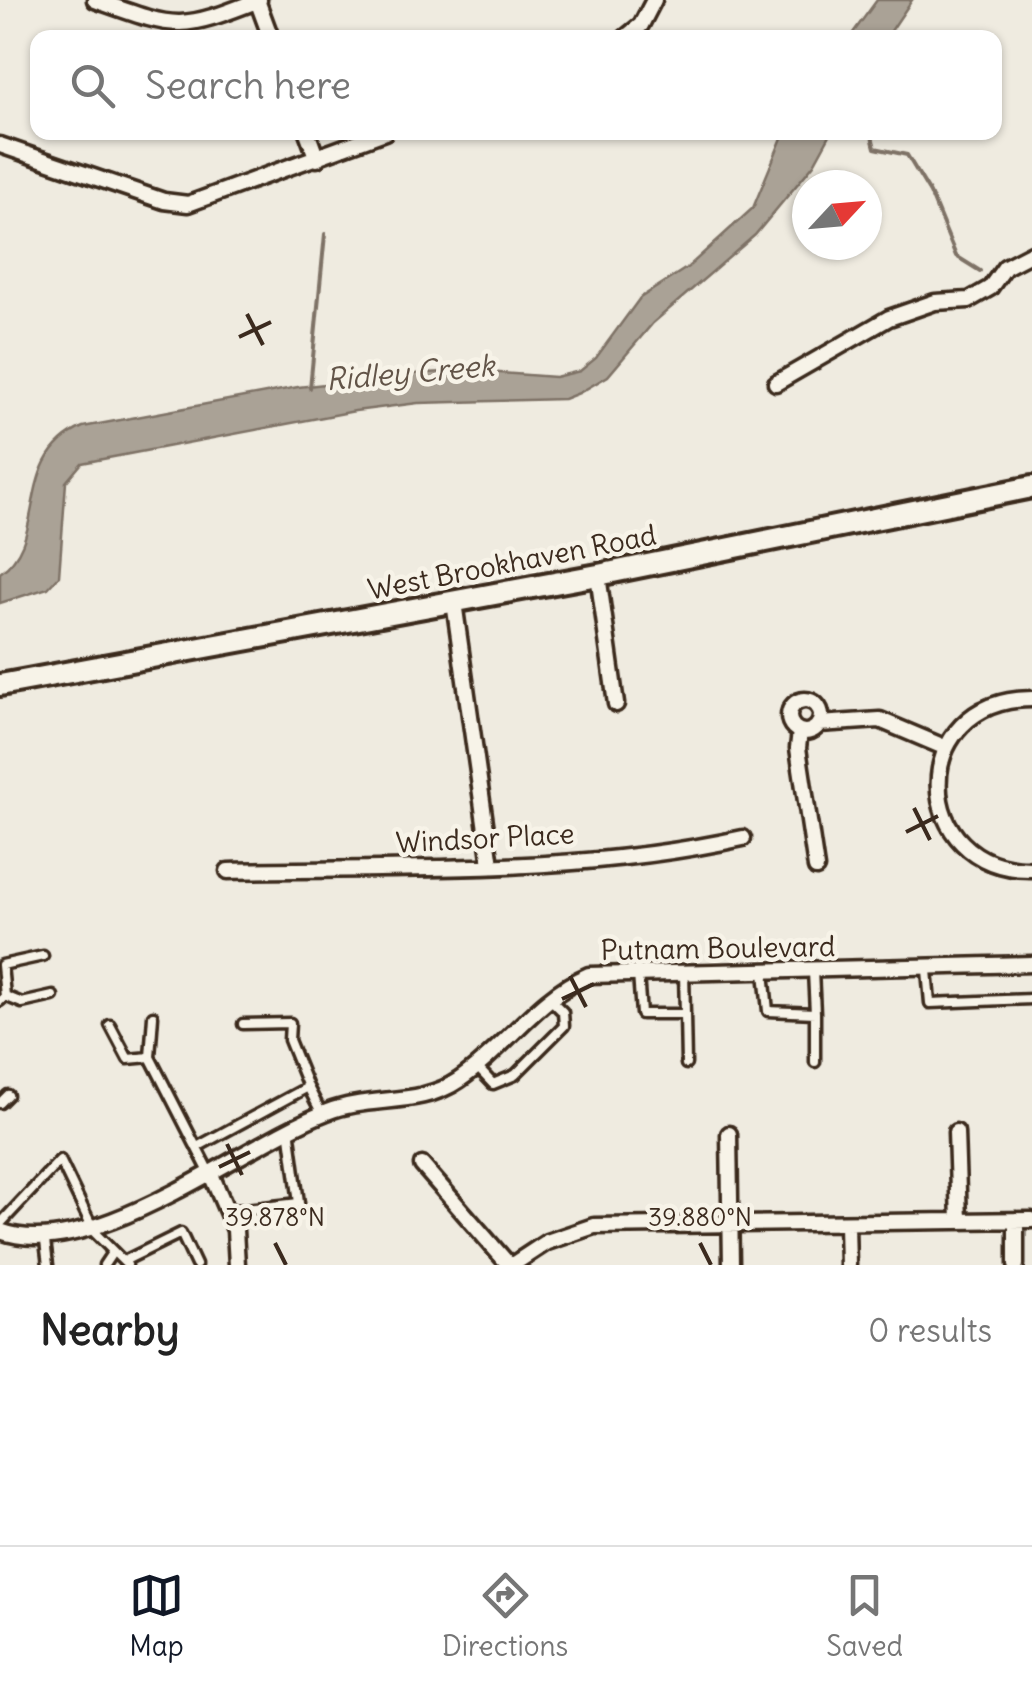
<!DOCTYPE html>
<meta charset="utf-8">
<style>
:root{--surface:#fff;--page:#f6f6f6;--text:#222;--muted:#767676;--line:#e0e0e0;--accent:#111827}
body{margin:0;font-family:Delius,sans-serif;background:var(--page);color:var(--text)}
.compass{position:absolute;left:792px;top:170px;width:90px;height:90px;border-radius:50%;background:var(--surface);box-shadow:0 2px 8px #0004;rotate:64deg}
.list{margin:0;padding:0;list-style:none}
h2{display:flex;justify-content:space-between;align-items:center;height:130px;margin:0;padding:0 40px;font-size:42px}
h2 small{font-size:32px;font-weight:400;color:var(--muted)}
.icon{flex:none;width:55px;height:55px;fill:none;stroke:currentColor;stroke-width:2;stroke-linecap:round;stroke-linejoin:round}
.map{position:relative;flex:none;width:1032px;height:1265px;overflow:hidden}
.search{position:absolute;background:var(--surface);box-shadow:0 2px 8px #0004;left:30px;right:30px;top:30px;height:110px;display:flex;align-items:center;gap:25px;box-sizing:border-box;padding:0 35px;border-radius:20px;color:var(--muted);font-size:38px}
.sheet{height:280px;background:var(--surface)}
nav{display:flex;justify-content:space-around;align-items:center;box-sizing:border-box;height:140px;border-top:2px solid var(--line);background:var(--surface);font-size:28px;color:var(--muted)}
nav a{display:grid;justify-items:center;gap:5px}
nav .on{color:var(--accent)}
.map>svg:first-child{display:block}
.water{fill:#aaa296;stroke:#7e7266;stroke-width:2.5}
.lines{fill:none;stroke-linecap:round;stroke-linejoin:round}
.stream{stroke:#7e7266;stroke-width:4}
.lane-casing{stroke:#3b2a1e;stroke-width:15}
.street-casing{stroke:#3b2a1e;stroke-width:21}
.secondary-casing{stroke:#3b2a1e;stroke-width:28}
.lane{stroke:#f7f3e8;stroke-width:8}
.street{stroke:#f7f3e8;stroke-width:14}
.secondary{stroke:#f7f3e8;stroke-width:20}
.ticks{fill:none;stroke:#3b2a1e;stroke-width:4}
.labels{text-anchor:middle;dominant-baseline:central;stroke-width:9;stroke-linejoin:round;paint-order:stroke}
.street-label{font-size:28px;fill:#3b2a1e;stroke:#f7f3e8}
.water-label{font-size:30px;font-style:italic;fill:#625448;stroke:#f7f3e8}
.ticks-label{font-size:25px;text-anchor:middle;fill:#3b2a1e;stroke:#f7f3e8;stroke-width:9;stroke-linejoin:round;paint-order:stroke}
</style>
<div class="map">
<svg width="1032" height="1265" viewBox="0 0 1032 1265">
<rect width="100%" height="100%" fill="#efebe0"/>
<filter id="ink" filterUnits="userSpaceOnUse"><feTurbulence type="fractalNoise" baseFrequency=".01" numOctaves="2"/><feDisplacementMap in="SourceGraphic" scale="20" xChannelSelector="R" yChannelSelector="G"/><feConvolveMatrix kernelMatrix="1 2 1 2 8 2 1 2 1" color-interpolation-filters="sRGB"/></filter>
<g filter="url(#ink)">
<path class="water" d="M877 0H912L887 37H850Z
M784 133H831L814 164 755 235 653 323 608 376 579 393 564 399 418 403 355 411 82 463 66 482 59 576 48 588 0 603V573C50 539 12 458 83 427L298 387 424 373 471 371 555 377 580 371 596 358 640 298 688 267 753 208Z"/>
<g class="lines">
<path class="stream" d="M871 132 875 148 907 155 930 193 956 256 980 271
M310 388 325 234"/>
<g class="lane-casing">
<path id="lane" d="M927 970 930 1003 1032 999
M764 972 768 1011 815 1013 813 971
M638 974 641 1014H685L684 973
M5 996 2 965 43 956
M0 1001 5 996 22 1003 53 996
M685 1014 686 1064
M153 1016 150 1057 209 1172
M243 1024 290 1023 289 1040 308 1087
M110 1025 128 1059 150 1057
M815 1062V1013
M476 1066 493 1084 515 1075 564 1026 563 1012 550 999
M0 1103 8 1095
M197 1147 308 1087 322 1114
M228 1211 299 1203 289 1128
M0 1224 60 1160 95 1233 127 1265
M45 1241 48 1265
M126 1260 181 1233 196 1265
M104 1265 112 1253"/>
</g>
<g class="street-casing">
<path id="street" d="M95 0C177 29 177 32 259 0
M257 0 271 38
M625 38 641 25 654 0
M307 132 317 159
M0 145 164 201 188 204 385 132
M776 383 889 318 935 302 969 300 990 288 1005 267 1032 253
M598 575 616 704
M454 602 491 865
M1032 699C906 699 909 871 1032 869
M789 716a16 16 0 1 1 32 0a16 16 0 1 1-32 0Z
M819 724 880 720 944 747
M800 731 798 748 816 868
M228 871C398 867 576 875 743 838
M956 1132 959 1221
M729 1134 731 1265
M422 1165 509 1265
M210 1172 235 1230 237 1265
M847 1224 848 1265
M0 1231C92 1265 239 1146 327 1112 370 1095 420 1107 459 1080 505 1049 537 997 589 975L1032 964
M512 1265 547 1242 594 1226 1032 1220
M1016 1265V1220"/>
</g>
<g class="secondary-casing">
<path id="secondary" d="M0 685 598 575 1032 487"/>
</g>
<use href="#lane" class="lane"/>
<use href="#street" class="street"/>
<use href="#secondary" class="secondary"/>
</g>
</g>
<path class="ticks" d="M247 314 263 345M239 337 271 322M914 808 930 840M906 832 938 816M570 976 586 1007M562 999 594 984M227 1144 242 1175M219 1167 250 1152M275 1243 286 1265M700 1243 711 1265"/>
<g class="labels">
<g class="street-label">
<text transform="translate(512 562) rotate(-11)">West Brookhaven Road</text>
<text transform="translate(485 838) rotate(-3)">Windsor Place</text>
<text transform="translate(718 948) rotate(-1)">Putnam Boulevard</text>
</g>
<g class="water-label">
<text transform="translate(410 372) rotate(-5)">Ridley Creek</text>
</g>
</g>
<g class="ticks-label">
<text x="275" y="1226">39.878°N</text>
<text x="700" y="1226">39.880°N</text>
</g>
</svg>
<svg class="compass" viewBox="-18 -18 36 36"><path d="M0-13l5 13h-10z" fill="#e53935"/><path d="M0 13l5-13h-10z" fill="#767676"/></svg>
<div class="search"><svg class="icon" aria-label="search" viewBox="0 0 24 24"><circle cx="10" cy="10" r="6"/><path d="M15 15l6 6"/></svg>Search here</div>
</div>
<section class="sheet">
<h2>Nearby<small>0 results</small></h2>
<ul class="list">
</ul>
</section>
<nav>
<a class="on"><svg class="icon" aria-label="map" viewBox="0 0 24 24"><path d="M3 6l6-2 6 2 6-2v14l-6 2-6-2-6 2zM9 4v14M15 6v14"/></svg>Map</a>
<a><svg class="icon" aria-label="directions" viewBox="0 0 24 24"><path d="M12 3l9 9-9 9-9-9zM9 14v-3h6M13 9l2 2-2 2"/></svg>Directions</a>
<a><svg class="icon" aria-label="saved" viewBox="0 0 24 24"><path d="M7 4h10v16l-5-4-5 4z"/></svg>Saved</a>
</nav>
